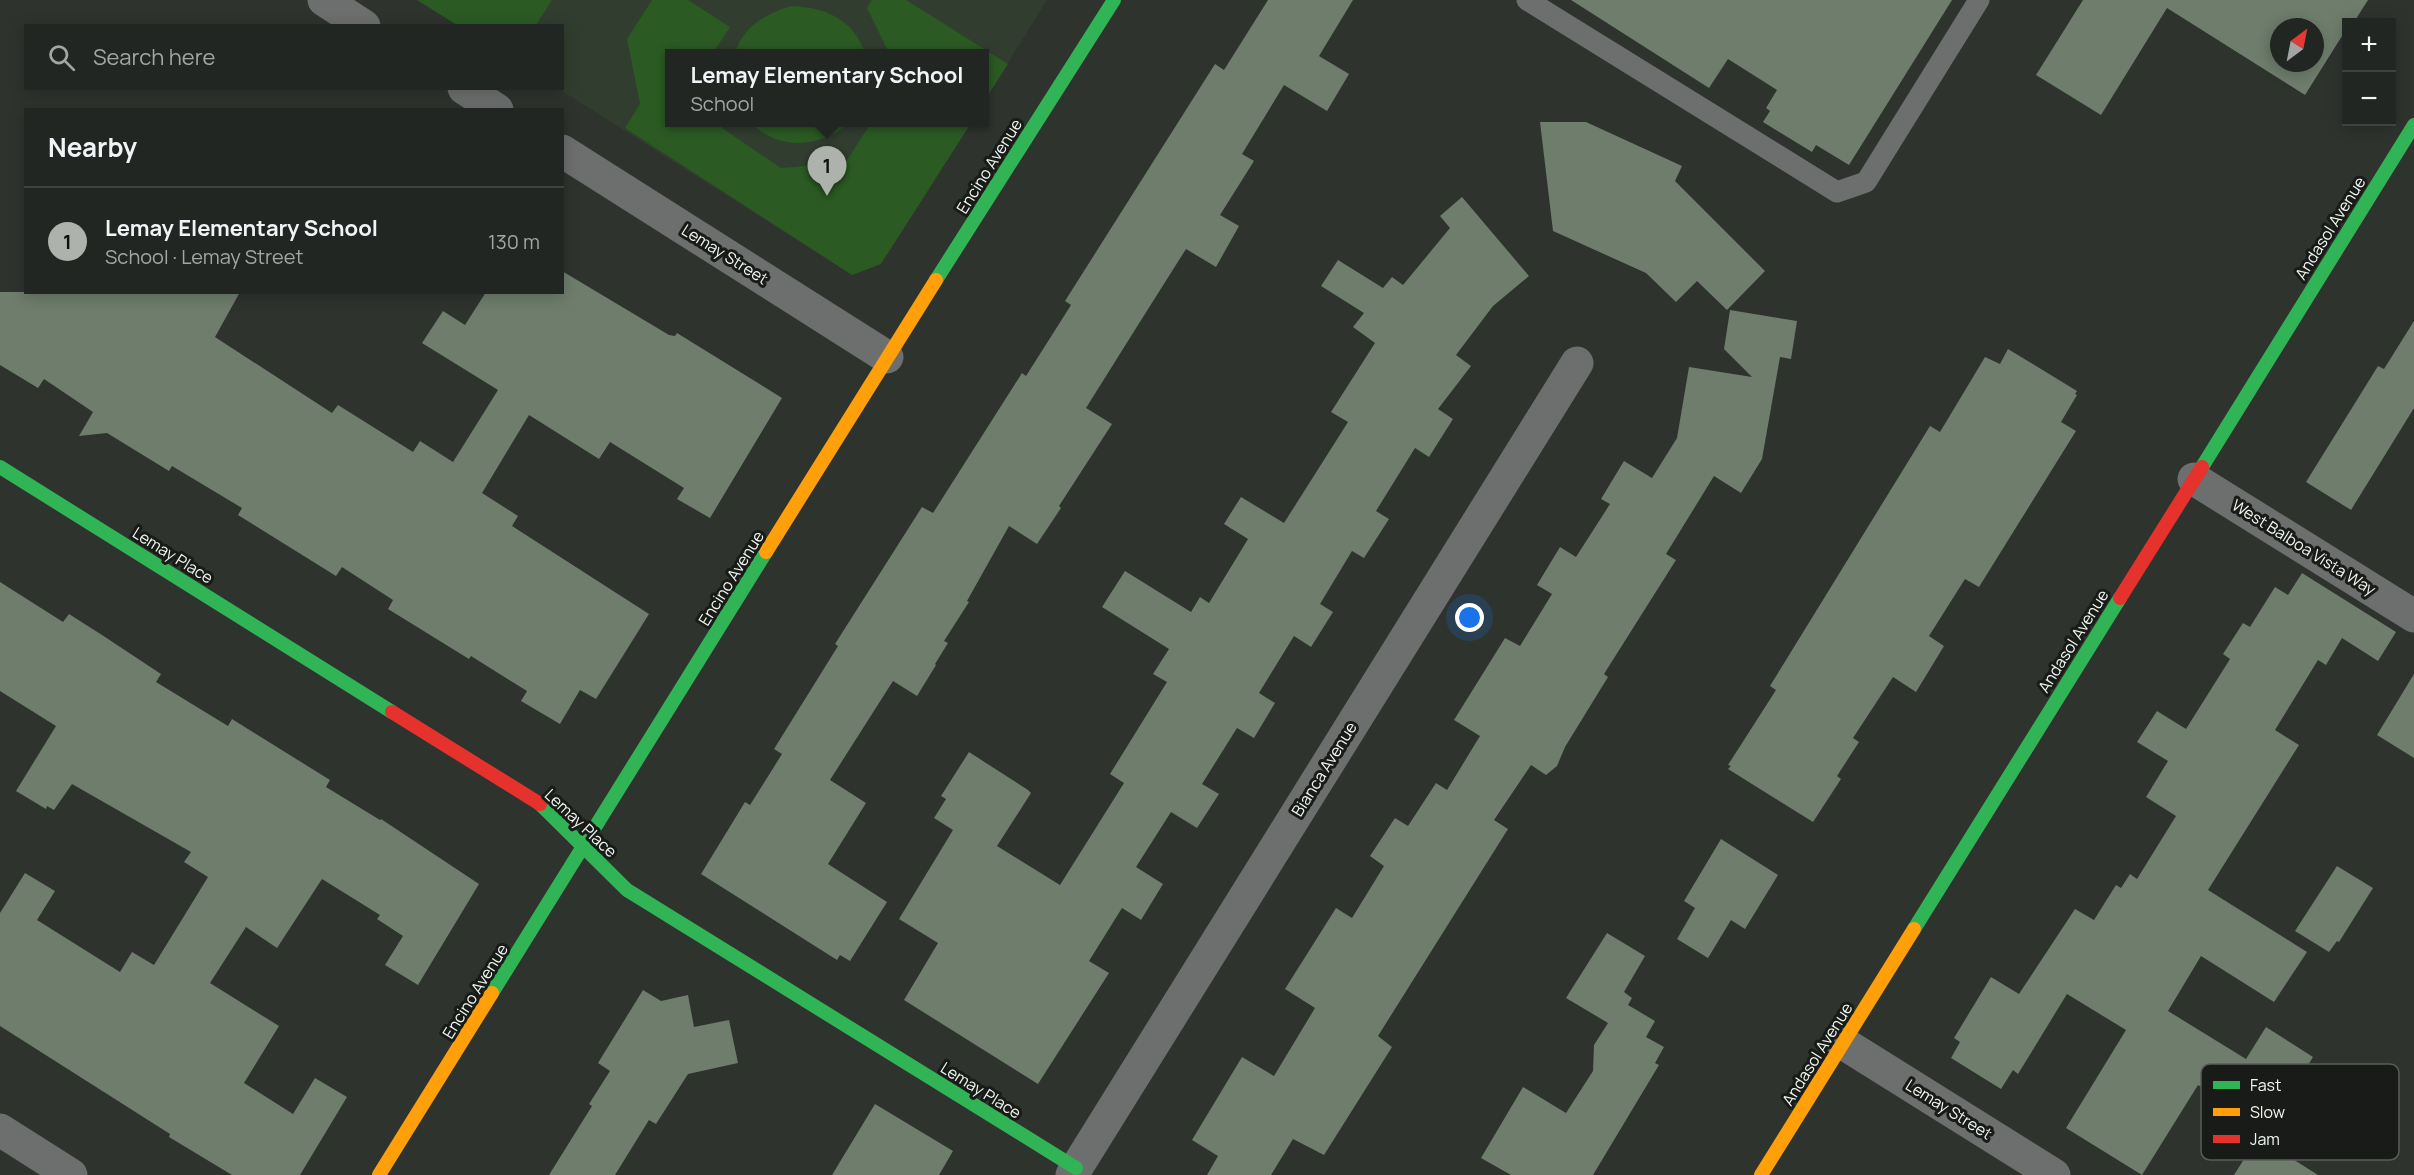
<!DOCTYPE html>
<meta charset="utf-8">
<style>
:root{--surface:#222622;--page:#2a2e2a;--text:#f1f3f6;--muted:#a2a5a5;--line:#3f4340;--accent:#adb2ac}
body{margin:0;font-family:Manrope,sans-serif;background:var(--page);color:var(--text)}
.controls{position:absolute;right:18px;top:18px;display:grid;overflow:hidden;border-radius:0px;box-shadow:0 3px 15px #0003}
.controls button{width:54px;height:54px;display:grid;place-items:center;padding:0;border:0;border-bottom:2px solid var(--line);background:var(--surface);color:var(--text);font:30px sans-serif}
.compass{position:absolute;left:2270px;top:18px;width:54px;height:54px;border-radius:50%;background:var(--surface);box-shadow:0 3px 15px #0003;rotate:32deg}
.you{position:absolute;left:1470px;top:618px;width:21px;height:21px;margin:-15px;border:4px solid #fff;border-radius:50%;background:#1a73e8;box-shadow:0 0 0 9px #1a73e833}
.badge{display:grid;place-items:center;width:39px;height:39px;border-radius:50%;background:var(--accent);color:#111;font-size:20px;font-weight:700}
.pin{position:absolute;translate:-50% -50px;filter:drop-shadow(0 2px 3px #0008)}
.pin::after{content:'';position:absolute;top:32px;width:21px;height:18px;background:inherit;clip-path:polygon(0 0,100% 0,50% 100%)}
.popup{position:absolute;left:665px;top:49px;width:324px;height:78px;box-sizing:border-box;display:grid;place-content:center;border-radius:0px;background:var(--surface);filter:drop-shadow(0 2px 4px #0005);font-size:20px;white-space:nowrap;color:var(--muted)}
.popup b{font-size:22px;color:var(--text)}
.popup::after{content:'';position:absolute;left:50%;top:100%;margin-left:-12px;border:12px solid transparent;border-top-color:var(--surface)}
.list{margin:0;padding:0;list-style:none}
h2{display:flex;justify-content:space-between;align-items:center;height:78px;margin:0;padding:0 24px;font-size:26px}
h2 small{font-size:20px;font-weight:400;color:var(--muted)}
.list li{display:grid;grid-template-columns:39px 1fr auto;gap:18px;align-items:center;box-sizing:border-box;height:108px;padding:0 24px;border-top:2px solid var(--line)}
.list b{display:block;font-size:22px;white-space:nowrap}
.list p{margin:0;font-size:20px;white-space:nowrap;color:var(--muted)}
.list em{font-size:20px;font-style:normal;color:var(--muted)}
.icon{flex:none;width:33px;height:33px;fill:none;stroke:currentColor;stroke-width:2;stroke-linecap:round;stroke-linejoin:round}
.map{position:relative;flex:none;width:2414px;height:1175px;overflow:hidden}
.search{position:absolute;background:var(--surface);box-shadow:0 3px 15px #0003;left:24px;top:24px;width:540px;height:66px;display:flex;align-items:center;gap:15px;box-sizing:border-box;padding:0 21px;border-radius:0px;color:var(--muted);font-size:22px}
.panel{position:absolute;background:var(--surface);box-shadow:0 3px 15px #0003;left:24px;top:108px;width:540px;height:186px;border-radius:0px}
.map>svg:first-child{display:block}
.built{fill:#313d2f}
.green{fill:#2b5a23}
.building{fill:#6e7d6c;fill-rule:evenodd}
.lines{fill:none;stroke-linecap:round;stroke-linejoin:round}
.lane{stroke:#6d6e6e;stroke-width:21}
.street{stroke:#6d6e6e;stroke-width:33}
.fast{stroke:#30b455;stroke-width:14}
.slow{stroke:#ff9f0a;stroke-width:14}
.jam{stroke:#e5322d;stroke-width:14}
.labels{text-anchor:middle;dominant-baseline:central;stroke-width:6;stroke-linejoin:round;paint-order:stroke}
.street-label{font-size:16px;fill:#f1f6f0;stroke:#181b17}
.key{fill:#181b17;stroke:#595d58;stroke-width:1.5}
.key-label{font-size:16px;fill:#f1f6f0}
</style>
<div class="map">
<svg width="2414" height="1175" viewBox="0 0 2414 1175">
<rect width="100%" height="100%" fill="#2e332e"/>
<path class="built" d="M417 0H1047L985 100 984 53H670V122L971 123 881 264 852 275 559 89 562 88V26L457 25Z"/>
<path class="green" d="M417 0H552L536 25H457Z
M652 0H688L730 27 713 53H670V122L721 123 722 128 781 168 845 163 871 123H971L881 264 852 275 625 128 640 104 627 39Z
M872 0H906L1008 64 985 100 984 53H889L867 8Z
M791 6C824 7 854 19 865 53H735C743 26 766 14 791 6Z
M752 123H848C823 148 776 151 752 123Z"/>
<path class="building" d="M1268 0H1353L1319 56 1349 74 1327 111 1284 85 1242 154 1254 161 1220 215 1239 226 1216 267 1186 249 1138 325 1086 408 1112 424 1059 506 1061 508 1037 544 1009 526 967 601 969 602 944 641 948 643 935 664 936 665 917 696 893 681 830 780 866 803 828 864 887 902 850 961 840 955 837 960 701 874 745 802 750 805 782 754 774 749 838 646 835 644 922 507 933 513 1022 373 1026 376 1071 305 1065 301 1215 64 1224 70Z
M1571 0H1952L1849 165 1816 145 1812 152 1763 122 1770 111 1766 108 1777 90 1728 59 1709 88Z
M2083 0H2368L2354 22H2346V34L2344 38 2342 36 2305 95 2167 8 2101 115 2036 75ZM2279 27H2315V63H2279Z
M1540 122H1586L1682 166 1675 181 1765 271 1727 310 1697 281 1676 302 1646 273 1553 231Z
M1462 197 1529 276 1493 306 1456 355 1471 366 1438 409 1453 419 1429 457 1415 448 1376 511 1389 519 1364 558 1352 551 1320 604 1333 612 1311 647 1294 636 1259 693 1275 703 1254 738 1237 728 1202 784 1219 794 1197 828 1171 812 1136 867 1163 884 1141 920 1122 908 1089 961 1109 973 1038 1084 904 1000 938 943 899 919 953 830 934 818 946 799 941 796 969 752 1028 790 1031 793 997 846 1060 885 1124 783 1110 774 1167 682 1153 674 1169 649 1102 607 1125 571 1191 612 1200 597 1209 603 1248 539 1224 524 1241 497 1284 523 1348 422 1331 412 1375 343 1353 327 1364 313 1321 286 1338 260 1383 288 1392 277 1403 285 1450 228 1440 216Z
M562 271 669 335 675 336 677 333 782 398 710 518 677 499 684 488 610 442 599 459 529 415 482 493 518 516 512 526 649 614 596 699 580 690 560 724 521 701 527 691 471 656 469 659 388 609 393 600 342 567 336 576 238 515 242 508 172 466 169 471 107 433 79 436 93 412 44 379 38 388 0 365V292H240L215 337 332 413 338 405 413 452 420 441 453 462 498 390 422 343 443 311 465 325 486 292H562Z
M1730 310 1797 321 1791 359 1780 357 1762 459 1741 493 1714 476 1666 554 1676 560 1604 674 1608 677 1565 747 1557 766 1546 775 1531 765 1494 820 1508 829 1378 1036 1392 1047 1324 1155 1293 1139 1271 1175H1207L1218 1156 1192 1140 1242 1057 1274 1076 1315 1008 1285 989 1336 908 1352 918 1384 866 1370 856 1395 818 1408 826 1436 783 1447 790 1480 736 1454 720 1505 638 1520 646 1552 594 1537 585 1560 547 1576 557 1610 504 1601 499 1624 461 1652 478 1677 438 1689 367 1752 377 1724 349Z
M2414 321V408L2351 510 2306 482 2378 366 2384 369Z
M2008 349 2077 391 2075 394 2077 395 2061 422 2076 431 1979 587 1965 579 1929 636 1944 646 1916 692 1893 677 1853 738 1859 742 1837 776 1841 779 1813 822 1728 769 1731 766 1728 765 1776 690 1770 686 1930 426 1940 432 1985 357 2000 364Z
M2302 573 2396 632 2378 661 2342 638 2326 665 2318 660 2275 730 2299 745 2208 890 2307 952 2274 1002 2201 956 2168 1011 2246 1059 2266 1027 2313 1057 2270 1128 2198 1085 2142 1175 2066 1128 2126 1030 2067 994 2018 1074 2013 1070 2001 1089 1951 1058 1960 1042 1954 1038 1991 977 2019 994 2075 909 2094 920 2116 885 2121 888 2130 874 2137 879 2176 816 2146 797 2168 761 2137 742 2157 711 2186 729 2230 659 2223 654 2243 623 2250 627 2275 587 2288 595Z
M0 582 63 622 69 614 102 635 161 674 156 682 228 726 232 719 330 780 326 787 380 820 381 819 479 884 418 985 385 965 403 936 377 919 380 915 322 879 277 948 246 927 210 983 279 1026 244 1083 293 1114 315 1078 347 1097 300 1175H232L169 1137 170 1134 0 1026V913L25 873 55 891 37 920 120 972 132 952 154 965 208 877 184 862 191 852 72 784 54 810 47 806 46 809 16 791 56 726 0 691Z
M2414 674V758L2377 735Z
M1721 839 1778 875 1745 929 1731 920 1708 958 1677 939 1695 908 1684 901Z
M2337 866 2373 888 2339 942 2337 941 2329 952 2295 931Z
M1607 933 1645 956 1624 992 1632 998 1628 1005 1655 1021 1646 1037 1664 1047 1655 1063 1659 1065 1593 1175H1511L1481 1158 1523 1087 1566 1113 1593 1071 1594 1045 1608 1023 1566 998Z
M643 990 661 1001 688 995 694 1027 729 1020 738 1063 688 1074 656 1124 649 1120 615 1175H549L592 1106 589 1104 610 1071 598 1063Z
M875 1104 953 1151 939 1175H832Z
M2258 1137 2318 1175H2234Z"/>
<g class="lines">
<path class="lane" d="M1527 0 1837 192 1866 182 1979 0"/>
<path class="street" d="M324 0 364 26
M464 88 497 110
M562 151 887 357
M2194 479 2414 616
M1843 1043 2054 1175
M0 1130 71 1175
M1072 1175 1577 363"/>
<path class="fast" d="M936 280 1114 0
M0 467 392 712
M2202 467 2414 125
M540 804 627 890 1076 1168
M1914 929 2120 598
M492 993 766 552"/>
<path class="slow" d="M766 552 936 280
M379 1175 492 993
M1761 1175 1914 929"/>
<path class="jam" d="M2120 598 2202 467
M392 712 540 804"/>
</g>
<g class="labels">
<g class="street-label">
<text transform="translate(989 166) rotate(-58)">Encino Avenue</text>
<text transform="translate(2330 228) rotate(-58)">Andasol Avenue</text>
<text transform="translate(725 254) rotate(32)">Lemay Street</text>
<text transform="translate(2304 547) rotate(32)">West Balboa Vista Way</text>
<text transform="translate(173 555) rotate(32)">Lemay Place</text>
<text transform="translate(731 578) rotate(-58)">Encino Avenue</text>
<text transform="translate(2073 641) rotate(-58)">Andasol Avenue</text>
<text transform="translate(1324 769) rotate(-58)">Bianca Avenue</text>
<text transform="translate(581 823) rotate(43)">Lemay Place</text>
<text transform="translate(475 991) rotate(-58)">Encino Avenue</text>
<text transform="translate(1817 1054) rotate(-58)">Andasol Avenue</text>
<text transform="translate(981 1090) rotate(32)">Lemay Place</text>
<text transform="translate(1949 1109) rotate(32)">Lemay Street</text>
</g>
</g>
<rect x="2201" y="1064" width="198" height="96" rx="9" class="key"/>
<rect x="2213" y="1081" width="27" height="8" fill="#30b455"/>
<rect x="2213" y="1108" width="27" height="8" fill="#ff9f0a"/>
<rect x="2213" y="1135" width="27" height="8" fill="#e5322d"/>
<g class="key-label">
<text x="2250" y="1091">Fast</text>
<text x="2250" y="1118">Slow</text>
<text x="2250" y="1145">Jam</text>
</g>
</svg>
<div class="controls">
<button>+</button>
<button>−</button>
</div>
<svg class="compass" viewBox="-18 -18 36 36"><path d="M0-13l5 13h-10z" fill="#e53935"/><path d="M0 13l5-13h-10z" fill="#a2a5a5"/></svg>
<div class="you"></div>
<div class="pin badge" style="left:827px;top:196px">1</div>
<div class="popup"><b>Lemay Elementary School</b>School</div>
<div class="search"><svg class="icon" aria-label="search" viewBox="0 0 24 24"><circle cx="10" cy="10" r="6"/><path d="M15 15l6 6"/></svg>Search here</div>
<section class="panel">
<h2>Nearby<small></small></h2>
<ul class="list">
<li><span class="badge">1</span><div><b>Lemay Elementary School</b><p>School · Lemay Street</p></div><em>130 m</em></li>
</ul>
</section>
</div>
